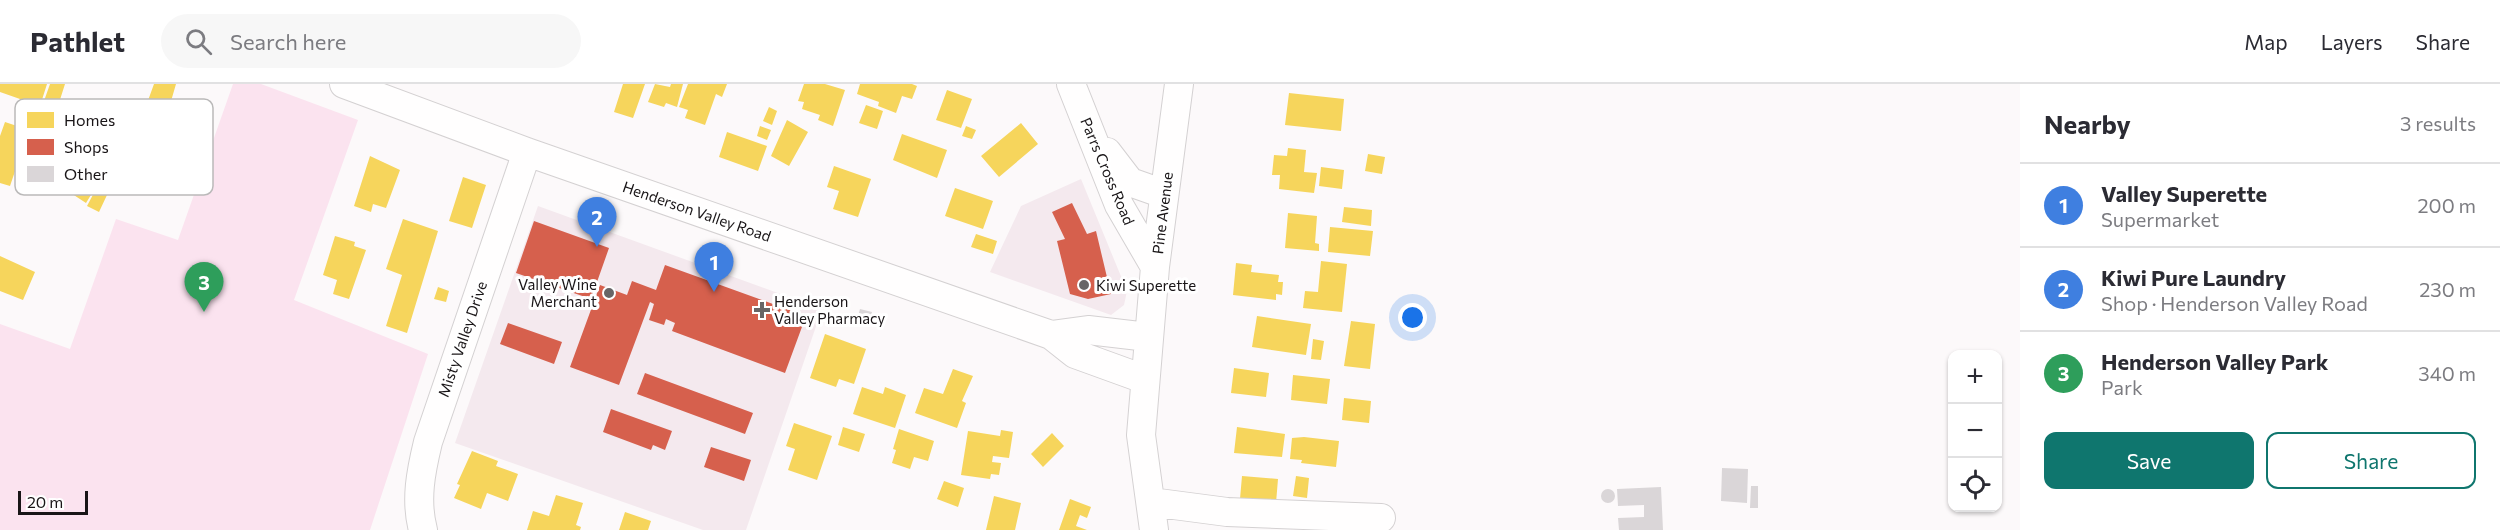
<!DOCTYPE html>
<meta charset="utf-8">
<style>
:root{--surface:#fff;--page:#f7f7f7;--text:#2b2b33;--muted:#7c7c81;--line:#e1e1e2;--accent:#0f766e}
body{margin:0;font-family:Commissioner,sans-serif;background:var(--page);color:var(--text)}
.controls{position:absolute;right:18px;bottom:18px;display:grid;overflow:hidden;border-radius:12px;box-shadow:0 2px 4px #0004}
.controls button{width:54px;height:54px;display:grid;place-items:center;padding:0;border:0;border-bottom:2px solid var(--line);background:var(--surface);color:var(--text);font:30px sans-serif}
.scale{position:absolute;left:18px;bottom:15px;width:70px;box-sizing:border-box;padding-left:6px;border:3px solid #191517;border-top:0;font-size:16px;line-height:21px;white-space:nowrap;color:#191517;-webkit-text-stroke:4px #fff;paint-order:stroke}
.you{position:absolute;left:1413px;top:234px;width:21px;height:21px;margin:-15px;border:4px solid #fff;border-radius:50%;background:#1a73e8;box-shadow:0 0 0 9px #1a73e833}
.badge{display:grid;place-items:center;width:39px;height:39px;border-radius:50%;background:var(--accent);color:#fff;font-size:20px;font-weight:700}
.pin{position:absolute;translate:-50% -50px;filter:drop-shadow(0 2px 3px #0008)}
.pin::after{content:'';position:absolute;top:32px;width:21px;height:18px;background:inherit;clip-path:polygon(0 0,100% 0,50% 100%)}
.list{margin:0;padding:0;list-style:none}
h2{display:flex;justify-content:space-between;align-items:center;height:78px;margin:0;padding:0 24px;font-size:26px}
h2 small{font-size:20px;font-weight:400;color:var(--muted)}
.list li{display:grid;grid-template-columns:39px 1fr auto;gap:18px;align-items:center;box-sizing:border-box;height:84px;padding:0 24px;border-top:2px solid var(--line)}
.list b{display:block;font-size:22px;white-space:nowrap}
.list p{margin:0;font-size:20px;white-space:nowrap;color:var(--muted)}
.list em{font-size:20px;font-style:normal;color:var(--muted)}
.actions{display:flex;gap:12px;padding:18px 24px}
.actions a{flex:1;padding:14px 0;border:2px solid var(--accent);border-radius:12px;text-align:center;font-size:21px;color:var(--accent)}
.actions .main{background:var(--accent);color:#fff}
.icon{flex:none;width:33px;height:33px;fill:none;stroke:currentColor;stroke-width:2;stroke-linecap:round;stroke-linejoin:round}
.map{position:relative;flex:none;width:2020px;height:446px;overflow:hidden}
header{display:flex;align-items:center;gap:36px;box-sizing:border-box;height:84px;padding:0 30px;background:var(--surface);border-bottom:2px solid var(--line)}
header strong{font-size:28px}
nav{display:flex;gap:33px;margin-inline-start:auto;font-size:21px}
.search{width:420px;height:54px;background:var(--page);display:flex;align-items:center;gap:15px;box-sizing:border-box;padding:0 21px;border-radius:33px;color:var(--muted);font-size:22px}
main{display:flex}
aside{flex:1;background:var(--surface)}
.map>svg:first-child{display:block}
.built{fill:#f4e9ee}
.green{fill:#fbe3ef}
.homes{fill:#f6d55c}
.shops{fill:#d6604d}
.building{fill:#dad6d8}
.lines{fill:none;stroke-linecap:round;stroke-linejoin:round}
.minor-casing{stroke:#d4d1d2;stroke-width:30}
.minor{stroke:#fffefe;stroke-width:28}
.poi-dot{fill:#686566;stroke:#fff;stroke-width:2}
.labels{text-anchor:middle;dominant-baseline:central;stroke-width:6;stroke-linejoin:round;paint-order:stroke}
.street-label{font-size:15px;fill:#191517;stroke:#fff}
.poi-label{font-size:15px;fill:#191517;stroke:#fff;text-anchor:start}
.key{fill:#fff;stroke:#bab9b9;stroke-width:1.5}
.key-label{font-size:16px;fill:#191517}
</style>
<header>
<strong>Pathlet</strong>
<div class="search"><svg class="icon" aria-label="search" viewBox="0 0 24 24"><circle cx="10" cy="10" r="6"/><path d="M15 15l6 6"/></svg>Search here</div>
<nav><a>Map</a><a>Layers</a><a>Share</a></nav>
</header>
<main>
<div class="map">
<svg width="2020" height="446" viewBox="0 0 2020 446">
<rect width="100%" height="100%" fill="#fcf9fa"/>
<path class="built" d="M1081 95 1127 207 1124 221 1111 231 990 188 1021 122Z
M538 122 822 225 746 446H703L455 359Z"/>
<path class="green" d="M233 0H261L358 36 294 216 428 270 370 446H0V240L70 265 116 135 178 156Z"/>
<path class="homes" d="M0 0H47L40 22 0 8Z
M50 0H65L58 22 44 17Z
M154 0H176L167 31 146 22Z
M623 0H645L633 34 614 28Z
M655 0 670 3 671 0H683L677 23 666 19 664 23 648 18Z
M688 0H727L722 13 716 10 705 41 685 34 688 26 679 23Z
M804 0H825L845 6 833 42 818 36 820 31 802 25 804 18 798 17Z
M860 0H912L917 2 912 15 902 12 896 29 878 22 879 18 857 10Z
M947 6 972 15 961 44 936 36Z
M1289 9 1344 15 1341 47 1285 41Z
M866 21 883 27 877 45 859 39Z
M769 23 777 27 772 41 763 37Z
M91 25 110 37 92 66 99 70 95 75 108 83 86 119 57 100 63 91 58 87 76 57 73 54Z
M787 36 808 48 789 82 771 72Z
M5 38 29 46 10 102 0 99V52Z
M1021 39 1038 60 999 93 981 72Z
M760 42 771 46 767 56 757 52Z
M966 42 976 46 972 55 962 52Z
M727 48 767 62 758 87 719 73Z
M902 50 947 66 937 94 893 76Z
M1288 64 1306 66 1304 88 1317 89 1314 109 1279 105 1280 91H1272L1274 71 1287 72Z
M1368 70 1385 73 1382 90 1365 87Z
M370 72 400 86 386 124 373 120 371 128 354 122Z
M834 82 871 95 858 133 833 125 839 107 827 103Z
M1321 83 1344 86 1342 105 1319 102Z
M463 93 486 101 472 144 449 137Z
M955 104 993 117 983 145 945 132Z
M96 105 107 111 99 128 87 122Z
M1344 123 1372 126 1371 142 1342 138Z
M1288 129 1317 132 1315 159 1319 160V167L1285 164Z
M403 135 438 147 407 249 386 242 402 191 386 185Z
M1330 143 1373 147 1370 172 1328 168Z
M976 150 997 157 993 170 971 163Z
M335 152 355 158 354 162 366 166 349 215 333 210 337 196 323 191Z
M0 172 35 188 23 216 0 207Z
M1321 177 1347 180 1342 228 1303 224 1305 207 1318 208Z
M1236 179 1252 181 1251 188 1279 191 1278 198H1283L1282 211 1276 210V216L1233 211Z
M438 203 449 207 446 218 434 215Z
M1257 232 1311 240 1306 271 1252 263Z
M1351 237 1375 240 1370 285 1344 282Z
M825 250 866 265 854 300 839 295 836 303 810 294Z
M1313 255 1324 257 1321 276 1311 275Z
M1234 284 1269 289 1266 313 1231 309Z
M953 285 973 292 962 317 966 319 957 344 915 329 924 304 943 310Z
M1293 291 1330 295 1327 320 1291 316Z
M862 303 883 310 885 303 906 311 895 344 853 330Z
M1344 314 1371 317 1369 339 1342 336Z
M794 339 832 352 817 396 788 386 795 365 786 362Z
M843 343 865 350 859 368 838 361Z
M1237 343 1285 350 1282 373 1234 369Z
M899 345 934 357 928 377 914 373 910 385 892 379 896 366 893 365Z
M1001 346 1013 348 1009 374 993 372 992 378 1001 379 999 391 991 390 990 395 961 391 968 347 1000 352Z
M1052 349 1064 362 1043 383 1031 370Z
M1304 353 1339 357 1336 383 1301 379 1302 376 1290 375 1292 354Z
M472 367 498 377 496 382 518 390 508 417 487 409 481 425 454 414 460 401 457 400Z
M1242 392 1278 395 1276 419 1240 415Z
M1296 392 1309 394 1307 414 1293 412Z
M944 397 964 404 958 423 937 415Z
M556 411 583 419 576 441 581 443 580 446H527L533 427 549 432Z
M994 412 1021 419 1015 446H986Z
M1070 415 1091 423 1087 434 1080 431 1076 442 1087 446H1059Z
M625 428 651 437 648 446H619Z"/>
<path class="shops" d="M1072 119 1087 150 1096 147 1111 210 1088 215 1070 210 1057 157 1065 155 1052 128Z
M534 137 609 164 591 215 516 189Z
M665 181 806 232 785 289 672 247 675 239 666 235 664 241 649 236 654 220 650 218 619 301 570 283 600 201 627 211 632 197 656 206Z
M508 239 562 258 554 280 500 260Z
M645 289 753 329 745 350 637 310Z
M611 325 672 347 665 366 653 361 651 366 603 348Z
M711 363 751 376 744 397 704 383Z"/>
<path class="building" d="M860 225 872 228 870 236 858 232Z
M1722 384 1748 385 1747 419 1721 417Z
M1751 402H1758V424H1750Z
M1661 403 1663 446H1619L1618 434 1644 433V421L1618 422 1617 405Z
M1601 412a7 7 0 1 1 14 0a7 7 0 1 1-14 0Z"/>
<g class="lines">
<g class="minor-casing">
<path id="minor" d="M344 0 527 68 1051 251 1075 270 1144 295
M1071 0 1119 121 1155 183
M1107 68 1130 98 1164 110
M1051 251 1088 246 1148 253
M1151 418 1227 428 1381 434
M423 446C415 416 421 387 428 358L527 68
M1154 446 1141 351 1155 183 1179 0"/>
</g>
<use href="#minor" class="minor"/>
</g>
<g class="poi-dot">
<circle cx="1084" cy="201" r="6"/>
<circle cx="609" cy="209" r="6"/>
<path d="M759 217h6v6h6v6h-6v6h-6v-6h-6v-6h6z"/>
</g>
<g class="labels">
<g class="street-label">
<text transform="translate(1108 87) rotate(67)">Parrs Cross Road</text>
<text transform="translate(697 127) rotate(19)">Henderson Valley Road</text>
<text transform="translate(1162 129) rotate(-83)">Pine Avenue</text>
<text transform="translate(462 255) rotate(-71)">Misty Valley Drive</text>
</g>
<g class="poi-label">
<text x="597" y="200" text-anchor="end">Valley Wine<tspan x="597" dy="17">Merchant</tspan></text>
<text x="1096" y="201">Kiwi Superette</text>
<text x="774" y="217">Henderson<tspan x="774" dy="17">Valley Pharmacy</tspan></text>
</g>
</g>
<rect x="15" y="15" width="198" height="96" rx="9" class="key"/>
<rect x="27" y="28" width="27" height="16" fill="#f6d55c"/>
<rect x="27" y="55" width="27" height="16" fill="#d6604d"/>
<rect x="27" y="82" width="27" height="16" fill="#dad6d8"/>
<g class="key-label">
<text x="64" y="42">Homes</text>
<text x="64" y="69">Shops</text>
<text x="64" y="96">Other</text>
</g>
</svg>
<div class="controls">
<button>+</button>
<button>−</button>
<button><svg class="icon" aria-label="locate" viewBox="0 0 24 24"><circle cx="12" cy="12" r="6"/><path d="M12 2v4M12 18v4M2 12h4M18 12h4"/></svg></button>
</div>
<div class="scale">20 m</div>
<div class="you"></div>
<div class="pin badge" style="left:714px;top:208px;background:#3f7fe0">1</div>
<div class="pin badge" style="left:597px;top:163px;background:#3f7fe0">2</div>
<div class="pin badge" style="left:204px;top:228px;background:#2e9e5b">3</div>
</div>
<aside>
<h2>Nearby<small>3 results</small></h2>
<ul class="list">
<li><span class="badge" style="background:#3f7fe0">1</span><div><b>Valley Superette</b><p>Supermarket</p></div><em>200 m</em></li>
<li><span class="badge" style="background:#3f7fe0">2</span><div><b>Kiwi Pure Laundry</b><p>Shop · Henderson Valley Road</p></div><em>230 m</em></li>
<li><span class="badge" style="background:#2e9e5b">3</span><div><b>Henderson Valley Park</b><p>Park</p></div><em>340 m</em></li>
</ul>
<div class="actions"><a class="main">Save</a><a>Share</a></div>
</aside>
</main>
